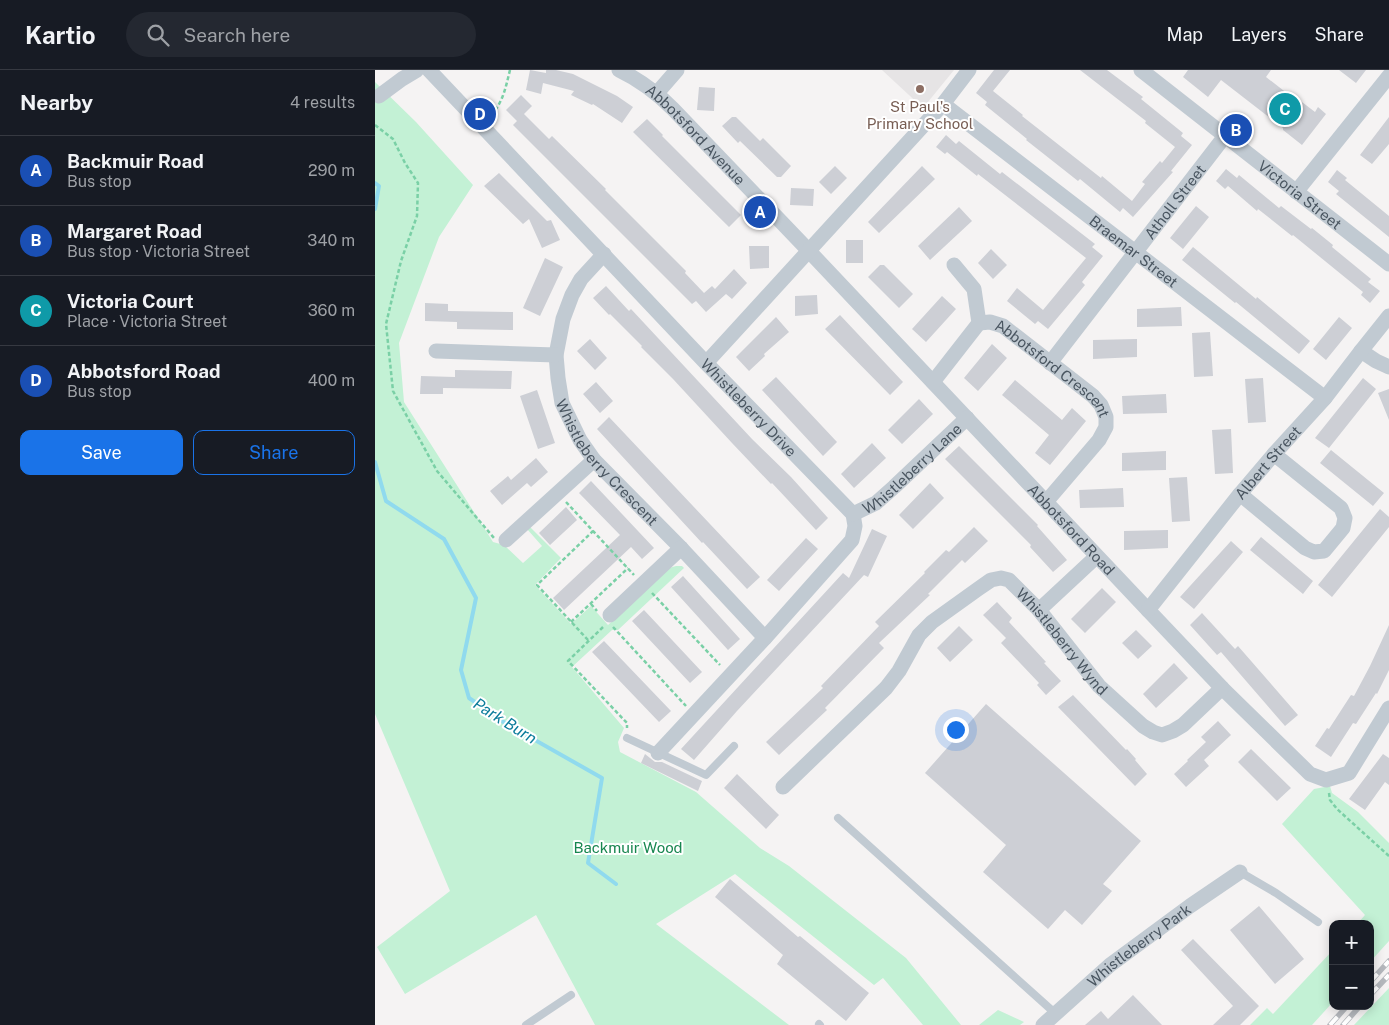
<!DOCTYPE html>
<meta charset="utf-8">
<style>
:root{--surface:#171b24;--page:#242831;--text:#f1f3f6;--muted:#9ea1a6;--line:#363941;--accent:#1a73e8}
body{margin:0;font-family:"Public Sans",sans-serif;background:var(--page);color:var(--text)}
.controls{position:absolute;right:15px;bottom:15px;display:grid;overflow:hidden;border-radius:10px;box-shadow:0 2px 12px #0003}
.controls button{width:45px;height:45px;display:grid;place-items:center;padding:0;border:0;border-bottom:1px solid var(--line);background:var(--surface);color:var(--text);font:25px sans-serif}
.you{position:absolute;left:580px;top:659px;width:18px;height:18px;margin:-12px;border:4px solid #fff;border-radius:50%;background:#1a73e8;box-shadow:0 0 0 8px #1a73e833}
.badge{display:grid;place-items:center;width:32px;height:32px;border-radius:50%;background:var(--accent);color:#fff;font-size:16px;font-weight:700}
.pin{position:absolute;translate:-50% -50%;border:2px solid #fff;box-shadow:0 1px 5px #0006}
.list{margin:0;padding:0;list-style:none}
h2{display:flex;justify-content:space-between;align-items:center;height:65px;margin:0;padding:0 20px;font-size:21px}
h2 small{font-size:16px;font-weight:400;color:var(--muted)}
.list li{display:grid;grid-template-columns:32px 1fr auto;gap:15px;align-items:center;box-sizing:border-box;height:70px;padding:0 20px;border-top:1px solid var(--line)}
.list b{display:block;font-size:19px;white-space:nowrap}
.list p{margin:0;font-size:16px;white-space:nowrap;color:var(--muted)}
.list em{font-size:16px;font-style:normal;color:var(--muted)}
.actions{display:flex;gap:10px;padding:15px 20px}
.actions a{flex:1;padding:11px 0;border:1px solid var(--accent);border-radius:10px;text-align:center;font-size:18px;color:var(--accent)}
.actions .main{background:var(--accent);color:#fff}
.icon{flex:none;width:28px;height:28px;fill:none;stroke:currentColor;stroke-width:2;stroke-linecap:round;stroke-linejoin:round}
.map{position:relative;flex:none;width:1014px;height:955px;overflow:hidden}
header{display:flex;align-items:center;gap:30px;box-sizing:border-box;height:70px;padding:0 25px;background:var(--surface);border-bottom:1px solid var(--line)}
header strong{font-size:24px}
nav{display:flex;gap:28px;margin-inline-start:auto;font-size:18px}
.search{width:350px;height:45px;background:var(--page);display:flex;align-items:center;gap:12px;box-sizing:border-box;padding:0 18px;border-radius:28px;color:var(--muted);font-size:19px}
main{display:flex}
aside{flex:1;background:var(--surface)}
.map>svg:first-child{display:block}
.education{fill:#e6e4e5}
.green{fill:#c3f1d5}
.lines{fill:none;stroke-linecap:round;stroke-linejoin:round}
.stream{stroke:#90daee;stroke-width:4}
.building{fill:#cdcfd5}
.path{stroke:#7ad0a6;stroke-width:2.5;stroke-dasharray:4 2.5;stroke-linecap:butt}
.lane{stroke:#c1cad2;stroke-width:8}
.street{stroke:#c1cad2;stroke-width:15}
.rail-casing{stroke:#b5b8bd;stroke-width:5.5}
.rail{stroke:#fff;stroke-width:4;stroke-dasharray:11;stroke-linecap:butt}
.education-dot{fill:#8d6e63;stroke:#fff;stroke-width:2}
.labels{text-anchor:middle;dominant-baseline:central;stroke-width:4;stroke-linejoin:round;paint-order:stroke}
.education-label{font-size:15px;fill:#785e54;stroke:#fff}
.street-label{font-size:15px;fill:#4a5661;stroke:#fff}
.park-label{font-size:15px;fill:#17864f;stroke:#fff}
.water-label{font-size:16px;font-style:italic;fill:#0c7c9b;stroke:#fff}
</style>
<header>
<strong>Kartio</strong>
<div class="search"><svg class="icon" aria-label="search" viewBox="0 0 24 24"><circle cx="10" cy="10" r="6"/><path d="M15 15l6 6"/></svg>Search here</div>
<nav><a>Map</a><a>Layers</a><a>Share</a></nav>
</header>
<main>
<aside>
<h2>Nearby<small>4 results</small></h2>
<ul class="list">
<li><span class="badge" style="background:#1a4fb4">A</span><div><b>Backmuir Road</b><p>Bus stop</p></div><em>290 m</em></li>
<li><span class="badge" style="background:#1a4fb4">B</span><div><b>Margaret Road</b><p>Bus stop · Victoria Street</p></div><em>340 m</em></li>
<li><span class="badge" style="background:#0f9aa8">C</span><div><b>Victoria Court</b><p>Place · Victoria Street</p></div><em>360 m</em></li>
<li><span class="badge" style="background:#1a4fb4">D</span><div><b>Abbotsford Road</b><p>Bus stop</p></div><em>400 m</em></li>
</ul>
<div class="actions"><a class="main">Save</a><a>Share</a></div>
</aside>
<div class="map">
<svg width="1014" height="955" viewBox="0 0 1014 955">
<rect width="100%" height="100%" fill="#f5f3f3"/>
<path class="education" d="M507 0H579L548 38Z"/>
<path class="green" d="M0 12 41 52 98 115 64 167 24 273 29 332 118 472 129 475 148 493 167 476 152 459 155 457 186 488 160 515 196 554 216 536 233 555 294 498 301 496H307L309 498 243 560H237L197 597 249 658 243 672 245 682 321 722 385 778 414 796 531 888 586 955H548L508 908 499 915 360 804 281 854 414 955H220L161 845 30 924 2 877 75 821 0 644Z
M955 716 957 723 983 742 1014 773V871L995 892V854H982L990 845 907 754 939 719Z
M958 880V932L937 955H875L892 938 898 944Z
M1014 918V955H979Z
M623 940 649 952 645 955H604Z"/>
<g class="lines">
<path class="stream" d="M0 113 4 116 0 139
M0 392 11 431 69 469 101 528 86 600 94 628 130 653 227 708 213 793 241 814"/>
</g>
<path class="building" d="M155 0 171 3V0H181L198 4 242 26 258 37 247 53 218 34 217 35 196 25 199 21 168 13 166 24 151 20Z
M619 0H635L618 21 648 45 647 46 726 108 727 106 757 131 770 114 767 112 785 91 787 93 800 77 770 53 771 51 705 0H732L768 27 766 29 808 63 806 66 817 75 796 101 798 102 758 147 748 138 745 142 705 109 703 111 651 70 652 69 610 35 612 32 601 23Z
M813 0H896L891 7 922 31 923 29 940 42 943 37 951 44 927 75 908 60V58L846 10 833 27 808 7Z
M964 0H991L981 13Z
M324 17 340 18 339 41 322 40Z
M146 25 157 36 149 44 174 69 177 66 231 119 230 120 311 201 310 203 329 223 337 216 340 219 359 199 372 213 357 229 351 224 331 242 321 231 317 234 138 55 142 51 131 40Z
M357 47H361L385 71 388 68 416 96 406 107H402L365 71 363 73 347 56Z
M1014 47V74L997 94 985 85Z
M272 49 288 65 287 66 366 145 354 157 258 62Z
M571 65 581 74 584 71 625 104 627 102 720 174 717 177 728 186 707 212 710 215 673 259 663 251 660 254 632 231 642 218 668 240 711 188 603 104 602 106 572 82 570 84 561 77Z
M460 96 472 108 456 124 444 112Z
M547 96 560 109 504 163 493 152Z
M851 99 862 108 864 105 904 138 906 136 936 159 937 158 958 175 957 177 996 209 993 212 1005 221 995 233 986 225 988 222 918 165 917 166 883 139 882 141 853 116 850 119 841 111Z
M962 100 972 108 970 110 1014 146V167L961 124 964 121 953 112Z
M124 103 172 151 176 150 185 170 167 178 154 149 148 154 109 116Z
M416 118 439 119 438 136 415 135Z
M821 136 834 147 808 179 795 168Z
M584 137 597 151 555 190 543 176Z
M471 170H488V193H471Z
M374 176H394V198L375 199Z
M818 177 881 229 882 227 935 271 924 284 861 232 860 233 807 190Z
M616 179 632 195 618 209 603 193Z
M170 188 188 197 165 246 148 238Z
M505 195H509L538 224 524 238 493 207Z
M231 216 254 241 256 239 377 369 416 407 453 448 441 460 397 413 396 414 357 373 298 309 266 277 267 276 235 244 234 245 218 228Z
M442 225 443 244 420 246V226Z
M567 226 581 239 551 272 537 259Z
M50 233 73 234V241L138 242V260L82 259V252L50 251Z
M806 237 807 256 762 257V239Z
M465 245 528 312 515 325 450 259Z
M401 247 414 262 389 284 390 286 374 301 361 287Z
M964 247 977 258 951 290 938 279Z
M835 262 838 306 819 307 817 263Z
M215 269 232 288 220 300 202 281Z
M762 269V287L718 289V270Z
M617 274 632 288 603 321 589 308Z
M80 300 137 301 136 319 68 318V324H45L46 306 80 307Z
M401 307 462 372 448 386 387 320Z
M888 308 891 352 873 353 870 309Z
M988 308 1001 319 954 378 940 368Z
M640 310 687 350 697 338 711 351 675 395 660 383 674 365 627 325Z
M221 312 238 331 225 343 208 324Z
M1014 319V350L1003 323Z
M162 320 180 373 163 379 145 326Z
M791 324 792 343 748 344 747 326Z
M544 329 558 344 527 374 513 360Z
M234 347 385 507 372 519 328 472 327 473 222 359Z
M856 359 858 403 840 404 837 360Z
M497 373 511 388 479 418 466 404Z
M584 376 663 455 662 456 692 490 678 502 655 477 656 475 570 389Z
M956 380 1009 423 998 436 945 393Z
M791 381V400L747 401V383Z
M161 388 173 402 156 417 152 413 127 435 115 421 133 406 136 410Z
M812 407 815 451 797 452 794 408Z
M216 411 279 478 267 489 256 477 189 540 178 528 245 465 204 423Z
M555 413 569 428 538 459 524 445Z
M748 418 749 437 705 438 704 420Z
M191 437 202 450 175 475 164 463Z
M1005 439 1014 447V457L957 527 943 515Z
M599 457 613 471 590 493 587 490 553 524 555 525 504 573 509 578 450 638 452 640 404 685 391 672 448 618 446 616 504 556 500 552 550 503 549 502 571 480 574 482Z
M497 459 512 466 493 507 489 505 362 641 319 690 306 679 468 503 474 508Z
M793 460V478L749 480V461Z
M886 467 938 511 928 524 875 480Z
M431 468 443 479 404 521 392 510Z
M856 471 868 482 819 539 805 527Z
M308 506 365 569 353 580 296 517Z
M727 518 741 532 710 563 696 549Z
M622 532 637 548 634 552 671 592 669 593 686 611 671 625 662 615 664 613 626 573 631 568 608 545Z
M269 540 327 602 315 613 257 551Z
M827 543 860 579 863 576 923 645 910 656 846 582 842 585 815 555Z
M1014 555V600L1002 624 1001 623 981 654 978 653 956 687 940 676 952 658 954 659 976 625 979 626 995 596Z
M584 556 598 570 575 592 562 578Z
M761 560 777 576 763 589 747 573Z
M229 571 296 641 284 652 217 582Z
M799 593 813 608 781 638 768 624Z
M698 625 751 680 752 679 761 689 760 690 772 704 760 716 683 637Z
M611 634 766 771 728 814 737 821 707 855 690 840 673 859 608 802 631 775 550 703Z
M843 651 856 665 829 690 834 696 811 717 799 704 813 691 812 690 831 672 826 667Z
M876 679 916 718 902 731 863 692Z
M270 684 280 692H287L327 711 323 721 266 693Z
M1008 684 1014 688V715L1010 712 990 740 974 729Z
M362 704 404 745 391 759 349 718Z
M355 809 423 867 425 866 494 923 471 951 402 894 408 885 340 827Z
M884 836 929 889 900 914 855 860Z
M818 869 884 936 865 955H838L858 936 806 880Z
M758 925 787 955H710L726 941 733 949Z"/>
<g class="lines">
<path class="path" d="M116 45C128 33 131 16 135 0
M0 55 18 69 30 93 43 113 42 146 26 191 11 254 18 321 62 401 119 468
M191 432 259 505
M277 523 345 595
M216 534 222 541
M196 552 253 498
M228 557 193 591 252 653V658
M238 557 311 636
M213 570 162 515 218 461
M954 723 955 730 962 739 1014 786"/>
<path class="lane" d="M252 668 331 705 359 676
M463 748 681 944
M865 802 901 823 943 852
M444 954 445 955
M151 955 196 925"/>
<g class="street">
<path id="s1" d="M54 0 331 293 478 444 480 456 477 470 390 568 283 683"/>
<path id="s2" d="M244 0C265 10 282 23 298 39L434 181 773 540 847 618 935 704 951 710 974 703 1014 638"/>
<path id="s3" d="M766 0 1014 194"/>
<path d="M282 23 302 0"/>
<path d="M4 26 27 9 42 0"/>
<path id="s4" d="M568 34 950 328"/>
<path d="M921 122 1014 6"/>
<path id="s5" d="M229 184 206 209 197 225 188 249 181 285 183 308 187 333 205 370 219 390 306 478 390 568"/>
<path id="s6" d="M604 253 615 252 628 256 718 326 726 335 731 347V357L724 370 671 432"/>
<path d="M61 281 181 285"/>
<path d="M986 281 1001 291 1014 297"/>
<path d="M331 293 568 34 594 0"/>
<path id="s7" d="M675 293 850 66"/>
<path d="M558 312 604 253 599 219 579 195"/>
<path d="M865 424 930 478 939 482 949 481 968 458 970 448 966 438 899 384"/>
<path id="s8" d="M478 444 501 433 519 417 592 348"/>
<path d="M131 470 219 390"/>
<path d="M664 540 721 487"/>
<path id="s9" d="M773 540 865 424 899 384 950 328 986 281 1014 246"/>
<path d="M235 545 306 478"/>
<path id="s10" d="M408 717 511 618 524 601 544 565 557 552 603 519 616 510 626 508 634 510 664 540 724 616 768 656 778 662 787 665 798 661 808 655 847 618"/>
<path id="s11" d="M668 955 735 895 815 836 865 802"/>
</g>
<g class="rail-casing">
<path id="rail" d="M995 912 1014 891
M995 925 1014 905
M955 955 972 936
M968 955 985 936"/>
</g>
<use href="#rail" class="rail"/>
</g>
<circle class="education-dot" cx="545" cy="19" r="5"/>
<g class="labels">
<g class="education-label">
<text x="545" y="36">St Paul's<tspan x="545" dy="17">Primary School</tspan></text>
</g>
<g class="street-label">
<text stroke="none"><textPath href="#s2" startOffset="101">Abbotsford Avenue</textPath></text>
<text stroke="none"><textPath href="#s3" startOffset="202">Victoria Street</textPath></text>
<text stroke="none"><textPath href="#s7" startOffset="204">Atholl Street</textPath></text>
<text stroke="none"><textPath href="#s4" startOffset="241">Braemar Street</textPath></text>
<text stroke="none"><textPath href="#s6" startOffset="90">Abbotsford Crescent</textPath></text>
<text stroke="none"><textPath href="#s1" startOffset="465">Whistleberry Drive</textPath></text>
<text stroke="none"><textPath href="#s5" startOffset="238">Whistleberry Crescent</textPath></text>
<text stroke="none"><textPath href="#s9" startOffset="190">Albert Street</textPath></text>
<text stroke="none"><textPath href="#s8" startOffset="75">Whistleberry Lane</textPath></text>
<text stroke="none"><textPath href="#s2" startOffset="646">Abbotsford Road</textPath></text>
<text stroke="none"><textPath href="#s10" startOffset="396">Whistleberry Wynd</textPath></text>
<text stroke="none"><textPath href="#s11" startOffset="125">Whistleberry Park</textPath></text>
</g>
<g class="park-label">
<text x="253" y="777">Backmuir Wood</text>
</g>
<g class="water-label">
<text transform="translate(130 651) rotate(32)">Park Burn</text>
</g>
</g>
</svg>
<div class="controls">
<button>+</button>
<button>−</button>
</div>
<div class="you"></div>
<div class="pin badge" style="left:385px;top:142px;background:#1a4fb4">A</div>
<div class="pin badge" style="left:861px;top:60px;background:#1a4fb4">B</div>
<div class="pin badge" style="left:910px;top:39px;background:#0f9aa8">C</div>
<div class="pin badge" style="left:105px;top:44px;background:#1a4fb4">D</div>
</div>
</main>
